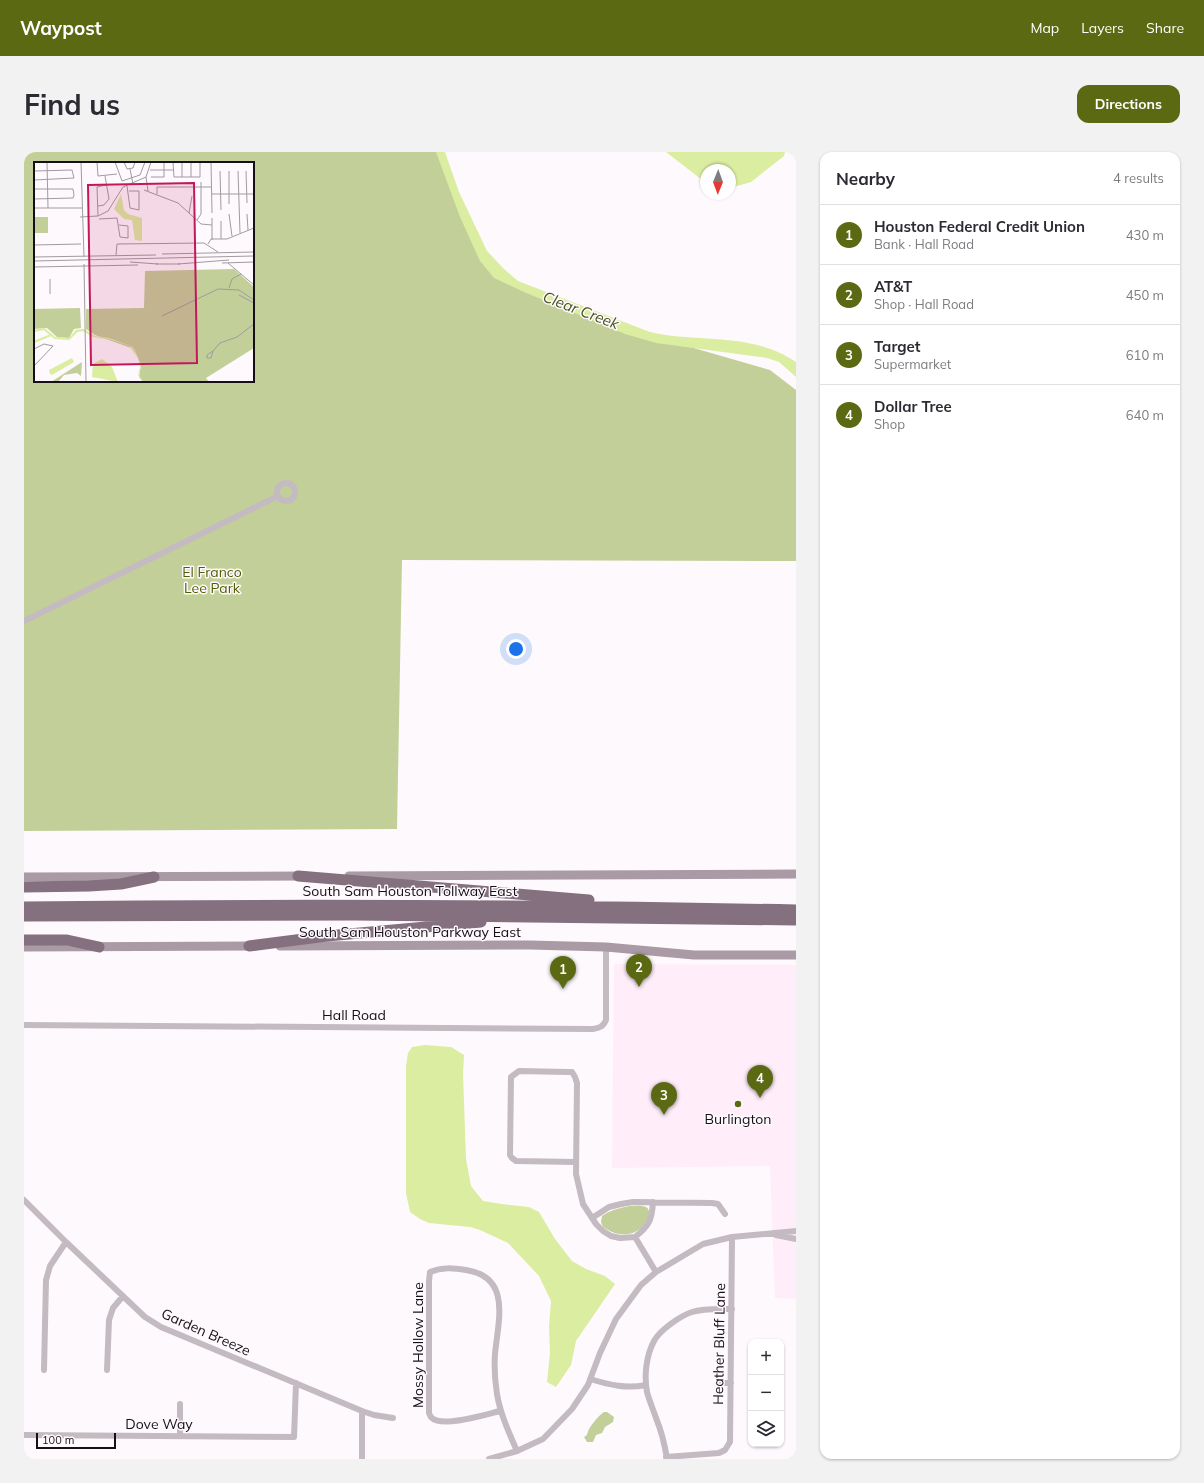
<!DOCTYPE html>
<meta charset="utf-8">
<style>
:root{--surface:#fff;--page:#f2f2f3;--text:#2b2b33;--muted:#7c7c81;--line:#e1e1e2;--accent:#5a6912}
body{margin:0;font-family:Mulish,sans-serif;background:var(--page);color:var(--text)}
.controls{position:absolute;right:12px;bottom:12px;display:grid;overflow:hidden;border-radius:8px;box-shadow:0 1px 3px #0004}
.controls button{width:36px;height:36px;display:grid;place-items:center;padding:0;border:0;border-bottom:1px solid var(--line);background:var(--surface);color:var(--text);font:20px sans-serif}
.compass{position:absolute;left:676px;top:12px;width:36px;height:36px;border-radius:50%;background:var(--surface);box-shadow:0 1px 3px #0004;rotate:181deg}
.scale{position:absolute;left:12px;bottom:10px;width:80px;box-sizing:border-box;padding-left:4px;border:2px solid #160f15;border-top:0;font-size:11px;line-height:14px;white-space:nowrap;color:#160f15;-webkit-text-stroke:3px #fef9fd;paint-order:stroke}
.you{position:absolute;left:492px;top:497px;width:14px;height:14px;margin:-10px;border:3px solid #fff;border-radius:50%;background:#1a73e8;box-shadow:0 0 0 6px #1a73e833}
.badge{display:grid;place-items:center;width:26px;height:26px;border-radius:50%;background:var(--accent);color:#fff;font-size:13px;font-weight:700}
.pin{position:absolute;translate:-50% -33px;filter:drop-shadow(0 1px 2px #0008)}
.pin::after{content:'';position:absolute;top:21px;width:14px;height:12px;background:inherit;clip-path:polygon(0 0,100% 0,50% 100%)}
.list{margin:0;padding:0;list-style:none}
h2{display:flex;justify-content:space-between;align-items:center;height:52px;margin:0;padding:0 16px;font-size:17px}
h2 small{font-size:13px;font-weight:400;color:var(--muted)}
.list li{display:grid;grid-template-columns:26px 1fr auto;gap:12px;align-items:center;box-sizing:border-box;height:60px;padding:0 16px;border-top:1px solid var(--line)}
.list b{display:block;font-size:15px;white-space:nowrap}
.list p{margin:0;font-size:13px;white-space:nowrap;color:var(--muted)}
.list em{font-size:13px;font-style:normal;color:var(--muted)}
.icon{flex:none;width:22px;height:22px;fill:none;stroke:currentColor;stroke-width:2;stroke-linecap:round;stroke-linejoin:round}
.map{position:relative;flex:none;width:772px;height:1307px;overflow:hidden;border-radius:12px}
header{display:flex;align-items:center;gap:24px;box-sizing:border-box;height:56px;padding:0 20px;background:var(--accent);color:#fff}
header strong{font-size:19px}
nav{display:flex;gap:22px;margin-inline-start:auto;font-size:14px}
.intro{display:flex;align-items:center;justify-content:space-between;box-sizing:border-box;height:96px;padding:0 24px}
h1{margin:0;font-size:28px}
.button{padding:10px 18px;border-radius:12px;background:var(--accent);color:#fff;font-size:14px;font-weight:700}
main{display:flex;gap:24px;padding:0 24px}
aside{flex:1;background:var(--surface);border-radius:12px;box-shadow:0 1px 3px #0004}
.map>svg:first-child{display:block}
.built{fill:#ffedfa}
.green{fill:#c2cf98;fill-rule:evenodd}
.water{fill:#dbeda0}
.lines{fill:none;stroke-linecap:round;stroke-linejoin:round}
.minor{stroke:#c4bac1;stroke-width:6}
.secondary{stroke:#a99aa5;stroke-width:9}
.motorway{stroke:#84707f;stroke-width:11}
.poi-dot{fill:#5a6912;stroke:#fef9fd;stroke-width:1.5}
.labels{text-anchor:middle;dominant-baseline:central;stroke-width:3;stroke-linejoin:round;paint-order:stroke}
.park-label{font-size:14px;fill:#505e04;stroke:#fef9fd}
.street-label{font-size:14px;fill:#160f15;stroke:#fef9fd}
.poi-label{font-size:14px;fill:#160f15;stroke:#fef9fd}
.water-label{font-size:15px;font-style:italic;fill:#49541d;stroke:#fef9fd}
.inset-river{fill:none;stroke:#dbeda0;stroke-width:2}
.inset-road{fill:none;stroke:#a19ba0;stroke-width:1}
.view{fill:#c2185b;fill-opacity:0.15;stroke:#c2185b;stroke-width:2}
.inset-edge{fill:none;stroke:#160f15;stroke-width:2}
</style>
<header>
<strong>Waypost</strong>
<nav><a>Map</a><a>Layers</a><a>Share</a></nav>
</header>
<div class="intro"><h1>Find us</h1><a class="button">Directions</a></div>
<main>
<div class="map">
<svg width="772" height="1307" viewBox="0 0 772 1307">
<rect width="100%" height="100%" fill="#fef9fd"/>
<path class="built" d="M590 812 772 813V1147L751 1146 746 1014 588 1016Z"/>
<path class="green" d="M0 0H416L462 108 498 135 628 184 746 218 772 238V409L378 408 373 677 0 679ZM11 11H229V229H11Z
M606 1054C610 1054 617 1053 622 1055 633 1060 613 1098 579 1075L577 1070 578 1064C586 1058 596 1056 606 1054Z
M580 1260H583L590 1265 589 1270 581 1275 578 1281 572 1283 569 1290H563L560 1285C564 1283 563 1281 565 1277 568 1272 575 1263 580 1260Z"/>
<path class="water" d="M412 0H421L435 40 463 99 480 117 494 129 626 180C668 190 716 182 756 201 761 203 767 207 772 210V225L755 210 743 206 632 191 601 182 500 140 470 126 456 109 436 65Z
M642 0H761L760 4 727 30 706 36V18H682V31Z
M401 893 427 895 440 903 439 922 442 1007 447 1034 459 1049 478 1052 505 1055 515 1060 531 1087 548 1109 562 1117 581 1124 591 1132 552 1189 547 1213 532 1235 523 1230 526 1201 525 1174 527 1149 515 1124 484 1091 456 1078 446 1075 405 1071 396 1067 386 1060 382 1041V914L384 901 388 895Z"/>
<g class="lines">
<path class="minor" d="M253 340a9 9 0 1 1 18 0a9 9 0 1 1-18 0Z
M0 469 254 344
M0 873 569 877C575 876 579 875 582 868V795
M552 1010 492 1009 488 1006 486 1003 487 925 495 919 543 920H548L551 925 553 931 552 1022 559 1052 572 1072 579 1079 587 1084 596 1086 611 1085C625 1074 628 1068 629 1050
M0 1048 42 1090 121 1165 137 1175 338 1259 350 1263 369 1266
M568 1066 585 1055 597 1052 609 1050 688 1051 694 1052 701 1062
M752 1083 772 1087
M611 1085 632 1120
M20 1218 22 1128 26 1114 42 1090
M83 1218 85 1168 89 1156 99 1144
M566 1227C586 1233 602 1237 622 1233
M696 1231H707
M156 1252V1284
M476 1259C463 1262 419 1276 408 1266 406 1265 406 1263 405 1261V1129L406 1120C418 1115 429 1116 442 1118 488 1125 474 1169 471 1202 470 1215 471 1229 473 1242 476 1261 485 1281 493 1299
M0 1283 270 1285 272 1231
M642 1305 695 1301 701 1298 706 1290 708 1085
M338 1307V1259
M465 1307 493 1299 519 1287 548 1257 564 1233 576 1201 592 1167 617 1133 632 1120 679 1092 708 1085 772 1079
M643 1307C641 1294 637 1278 632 1266 629 1257 625 1248 623 1240 620 1224 622 1204 630 1189 636 1178 656 1164 668 1160 680 1156 695 1157 708 1157"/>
<path class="secondary" d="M325 724 772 722
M0 725 281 724
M256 794 506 793 582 795 670 803H772
M0 795 231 794"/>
<path class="motorway" d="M274 724 565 748
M0 735 65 734 97 732 130 725
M0 755C257 752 515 753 772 758
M0 764 331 763 772 768
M0 788H43L75 795
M225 794 303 784 457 770"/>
</g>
<circle class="poi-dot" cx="714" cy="952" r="4"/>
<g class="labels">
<g class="park-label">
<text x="188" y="420">El Franco<tspan x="188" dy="16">Lee Park</tspan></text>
</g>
<g class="street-label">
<text x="386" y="739">South Sam Houston Tollway East</text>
<text x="386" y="780">South Sam Houston Parkway East</text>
<text x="330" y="863">Hall Road</text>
<text transform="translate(182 1180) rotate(24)">Garden Breeze</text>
<text transform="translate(695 1192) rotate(-89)">Heather Bluff Lane</text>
<text transform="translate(394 1193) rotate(-90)">Mossy Hollow Lane</text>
<text x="135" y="1272">Dove Way</text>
</g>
<g class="poi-label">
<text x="714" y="967">Burlington</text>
</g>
<g class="water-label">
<text transform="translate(557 158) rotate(21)">Clear Creek</text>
</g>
</g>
<g transform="translate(10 10)">
<rect width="220" height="220" fill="#fef9fd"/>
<path d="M0 55H14V71H0ZM200 107 220 125V186L172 216 175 220H109L105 215 107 203 100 187 61 173 52 167V147L110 146 111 109ZM46 146 47 166 40 167 35 176 23 175 13 166 0 167V147ZM48 200 47 214 43 211 30 213 24 220H17Z" fill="#c2cf98"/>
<path d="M87 32 90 48 94 52 108 56V79L101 78 98 58 90 57 80 47ZM50 167 61 174 76 176 99 185 107 203 105 213 110 220 104 213 106 205 104 196 95 184 77 178 59 175 47 168 41 169 38 175 41 168ZM38 196 40 200 18 213 16 212 15 208ZM68 197 78 205 84 220 58 215 59 202Z" fill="#dbeda0"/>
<path class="inset-river" d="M0 169 10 167 21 176 35 177 43 169 50 168M0 180 17 173"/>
<path class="inset-road" d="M13 0 14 46M47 0 50 95M63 0 64 14 83 12M81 0 88 19 106 13 111 0M90 0 93 7 99 6 101 0M139 0 140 15H166V0M148 0V15M157 0V15M177 0 178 51M96 7 99 22M116 8H139M0 9 38 8 40 16 0 18M186 9 187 48M195 9V42M204 9 206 71M212 9 213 41M112 15 114 29M117 15H130V0M93 24 96 46 105 48V29H95M0 27H39L40 33 39 36 0 37M110 28 144 41 167 62 178 63M123 32V25H177M178 32H220M64 44 70 43 75 37 71 14M0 46H48M155 51 158 34M195 52 198 74M213 52 214 68M64 54 63 25 72 23M46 55 64 54 74 49 89 25 112 15 117 0M83 56 86 75 94 76V64L85 63M178 56V78M65 57 83 56M163 58 167 52V20M187 59V77M174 82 177 77H193L220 66M0 83 47 82M128 92 220 90M82 93 83 82 170 81 184 90M0 95 122 93M0 99 220 94M96 100 124 102M188 101 220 100M194 101 220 123M50 102 52 220M122 102H146M144 102 195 98M0 105 104 103M16 117V132M195 126 198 117 207 112M205 133 220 141M128 154 184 127 205 128 220 138M0 187 10 182 19 184 0 204M179 189 186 181 203 175 220 162M179 189 177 196H173V193Z"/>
<path class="view" d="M160 21 163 201 57 203 54 23Z"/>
<rect width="220" height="220" class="inset-edge"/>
</g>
</svg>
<div class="controls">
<button>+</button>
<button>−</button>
<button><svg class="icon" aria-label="layers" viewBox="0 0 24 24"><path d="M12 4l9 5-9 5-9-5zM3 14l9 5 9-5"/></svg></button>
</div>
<svg class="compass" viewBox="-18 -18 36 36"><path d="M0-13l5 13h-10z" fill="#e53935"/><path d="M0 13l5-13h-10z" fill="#7c7c81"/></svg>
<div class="scale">100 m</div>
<div class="you"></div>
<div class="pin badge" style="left:539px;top:837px">1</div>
<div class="pin badge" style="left:615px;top:835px">2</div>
<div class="pin badge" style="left:640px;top:963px">3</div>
<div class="pin badge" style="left:736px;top:946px">4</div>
</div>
<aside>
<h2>Nearby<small>4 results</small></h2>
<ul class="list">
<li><span class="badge">1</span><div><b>Houston Federal Credit Union</b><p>Bank · Hall Road</p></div><em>430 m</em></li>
<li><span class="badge">2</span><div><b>AT&amp;T</b><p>Shop · Hall Road</p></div><em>450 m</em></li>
<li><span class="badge">3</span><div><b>Target</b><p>Supermarket</p></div><em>610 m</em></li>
<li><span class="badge">4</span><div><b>Dollar Tree</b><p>Shop</p></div><em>640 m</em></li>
</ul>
</aside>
</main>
